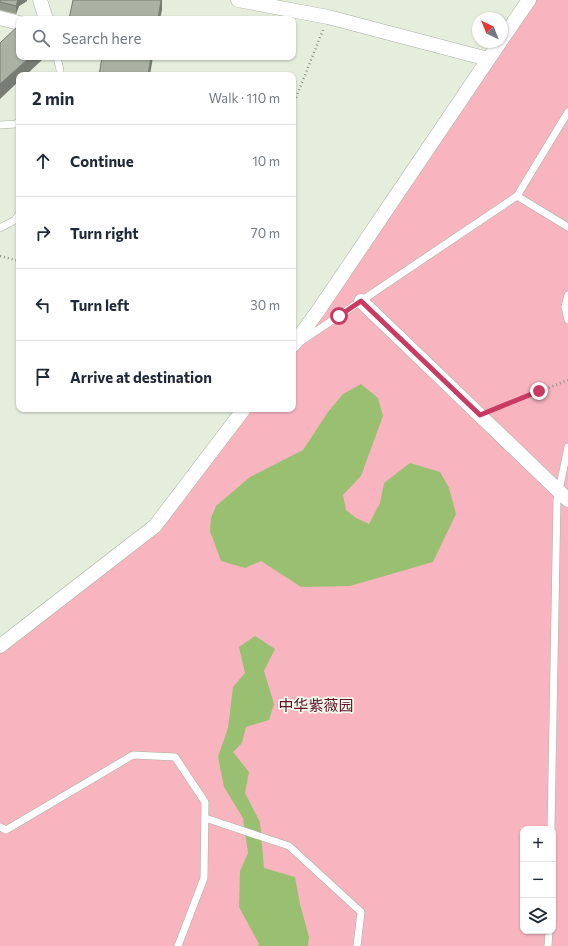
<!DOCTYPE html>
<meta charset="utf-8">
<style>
:root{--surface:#fff;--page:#f2f2f3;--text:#1f2937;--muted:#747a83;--line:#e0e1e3}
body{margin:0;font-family:Commissioner,"Noto Sans SC",sans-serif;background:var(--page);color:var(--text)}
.controls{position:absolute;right:12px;bottom:12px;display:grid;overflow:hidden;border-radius:8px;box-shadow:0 1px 3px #0004}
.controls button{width:36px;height:36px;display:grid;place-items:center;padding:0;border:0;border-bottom:1px solid var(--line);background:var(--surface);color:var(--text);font:20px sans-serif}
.compass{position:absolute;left:472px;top:12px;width:36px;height:36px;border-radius:50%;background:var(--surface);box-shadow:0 1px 3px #0004;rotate:317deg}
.stop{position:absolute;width:12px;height:12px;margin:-9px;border:3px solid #ca3b64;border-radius:50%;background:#fff}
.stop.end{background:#ca3b64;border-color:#fff;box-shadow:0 1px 4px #0008}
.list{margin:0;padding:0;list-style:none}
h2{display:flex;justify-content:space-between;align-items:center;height:52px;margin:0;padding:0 16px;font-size:17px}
h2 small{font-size:13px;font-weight:400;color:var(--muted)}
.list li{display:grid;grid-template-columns:26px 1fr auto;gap:12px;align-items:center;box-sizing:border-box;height:72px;padding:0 16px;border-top:1px solid var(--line)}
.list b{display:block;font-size:15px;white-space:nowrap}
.list em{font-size:13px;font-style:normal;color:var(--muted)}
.icon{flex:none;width:22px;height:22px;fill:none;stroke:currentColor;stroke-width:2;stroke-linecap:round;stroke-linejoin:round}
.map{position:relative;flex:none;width:568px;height:946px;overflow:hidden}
.search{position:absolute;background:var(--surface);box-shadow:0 1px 3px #0004;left:16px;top:16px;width:280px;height:44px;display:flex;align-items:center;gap:10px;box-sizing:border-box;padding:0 14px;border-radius:8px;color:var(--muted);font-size:15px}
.panel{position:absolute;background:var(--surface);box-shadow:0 1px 3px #0004;left:16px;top:72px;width:280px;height:340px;border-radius:8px}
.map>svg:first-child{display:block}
.green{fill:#f8b5c0;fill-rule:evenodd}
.water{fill:#99c071}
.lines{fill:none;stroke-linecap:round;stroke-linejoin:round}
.lane-casing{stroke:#a8b0a1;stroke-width:8}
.street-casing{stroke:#a8b0a1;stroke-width:15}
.path{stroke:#8b9085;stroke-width:2.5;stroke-dasharray:1 3;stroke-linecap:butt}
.lane{stroke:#fff;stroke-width:7}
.street{stroke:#fff;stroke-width:14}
.wall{fill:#92998c}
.shaded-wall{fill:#777d72}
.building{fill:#aab2a3;stroke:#777d72}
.route{stroke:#ca3b64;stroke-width:5}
.labels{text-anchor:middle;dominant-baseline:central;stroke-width:3.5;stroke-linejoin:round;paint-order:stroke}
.park-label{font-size:15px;fill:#610e29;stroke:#f2fbea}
</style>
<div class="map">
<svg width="568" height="946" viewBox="0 0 568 946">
<rect width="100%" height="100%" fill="#e5eddd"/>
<path class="green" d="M529 0H568V946H0V646L155 526 244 409H293V344ZM523 829H553V931H523Z"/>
<path class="water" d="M361 384 378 398 383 416 361 476 343 495 346 510 356 518 369 524 380 503 384 483 410 463 440 472 449 488 456 514 433 562 350 586 301 587 261 561 245 568 221 561 210 531 211 518 216 506 250 477 303 450 328 412 343 394Z
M255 636 275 649 264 671 274 704 269 720 246 727 242 743 233 752 249 772 245 793 260 822 264 868 295 877 300 904 309 937 308 946H258L259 944 239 907 240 871 248 853 243 818 224 787 218 757 228 728 233 687 245 673 239 647Z"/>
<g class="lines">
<g class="lane-casing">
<path id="lane" d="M57 57 60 70V75
M0 125 16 124 19 122
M517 196 568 112
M0 228 15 220 19 214
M568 295 565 307 568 320
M300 342 517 196 568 227
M205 818 289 846 361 912 357 946
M0 827 6 830 133 755 175 757 205 802 204 878 178 946
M551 829 557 500 568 447
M548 946 549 931"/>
</g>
<g class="street-casing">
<path id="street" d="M40 0 46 19
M238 0 328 17 488 59
M0 18 19 23
M502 39 529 0
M361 301 568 500
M293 345 318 311 500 42
M0 646 155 526 244 409"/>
</g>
<path class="path" d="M293 105 323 30
M0 256 19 261
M493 410 568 380"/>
<use href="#lane" class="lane"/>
<use href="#street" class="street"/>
</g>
<path class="wall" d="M0 0 27 1 19 6 16 14 0 10Z"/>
<path class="shaded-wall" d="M18 0H27V1L19 6 16 14V6Z
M161 0H162V10L160 19H158Z
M30 57H42V60L26 75H19V81L0 99V84Z
M151 57H153L150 75H148Z"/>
<path class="building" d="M0 0H18L16 6 0 2Z
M73 0H161L158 19H69Z
M19 25V57H30L0 84V43Z
M102 57H151L148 75H99Z"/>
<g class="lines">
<path class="route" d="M339 316 361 301 480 415 539 391"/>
</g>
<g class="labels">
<g class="park-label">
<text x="316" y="705">中华紫薇园</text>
</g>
</g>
</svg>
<div class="controls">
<button>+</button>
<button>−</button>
<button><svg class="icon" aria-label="layers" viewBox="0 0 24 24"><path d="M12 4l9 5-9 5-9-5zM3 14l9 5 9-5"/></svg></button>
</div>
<svg class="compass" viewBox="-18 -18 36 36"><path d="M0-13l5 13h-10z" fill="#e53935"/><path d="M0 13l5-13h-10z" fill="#747a83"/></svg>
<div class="stop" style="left:339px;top:316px"></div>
<div class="stop end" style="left:539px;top:391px"></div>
<div class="search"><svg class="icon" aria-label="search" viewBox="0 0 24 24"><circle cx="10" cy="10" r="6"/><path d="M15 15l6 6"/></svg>Search here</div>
<section class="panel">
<h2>2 min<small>Walk · 110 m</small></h2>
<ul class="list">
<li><svg class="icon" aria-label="ahead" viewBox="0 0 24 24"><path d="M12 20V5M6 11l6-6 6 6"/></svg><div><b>Continue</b></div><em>10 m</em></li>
<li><svg class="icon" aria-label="right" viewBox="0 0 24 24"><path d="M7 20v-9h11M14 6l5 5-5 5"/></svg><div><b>Turn right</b></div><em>70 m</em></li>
<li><svg class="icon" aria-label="left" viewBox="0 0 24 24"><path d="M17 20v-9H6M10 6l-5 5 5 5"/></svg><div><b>Turn left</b></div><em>30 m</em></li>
<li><svg class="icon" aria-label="arrive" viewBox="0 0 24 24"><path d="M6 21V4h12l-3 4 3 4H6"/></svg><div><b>Arrive at destination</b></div></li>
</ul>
</section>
</div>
